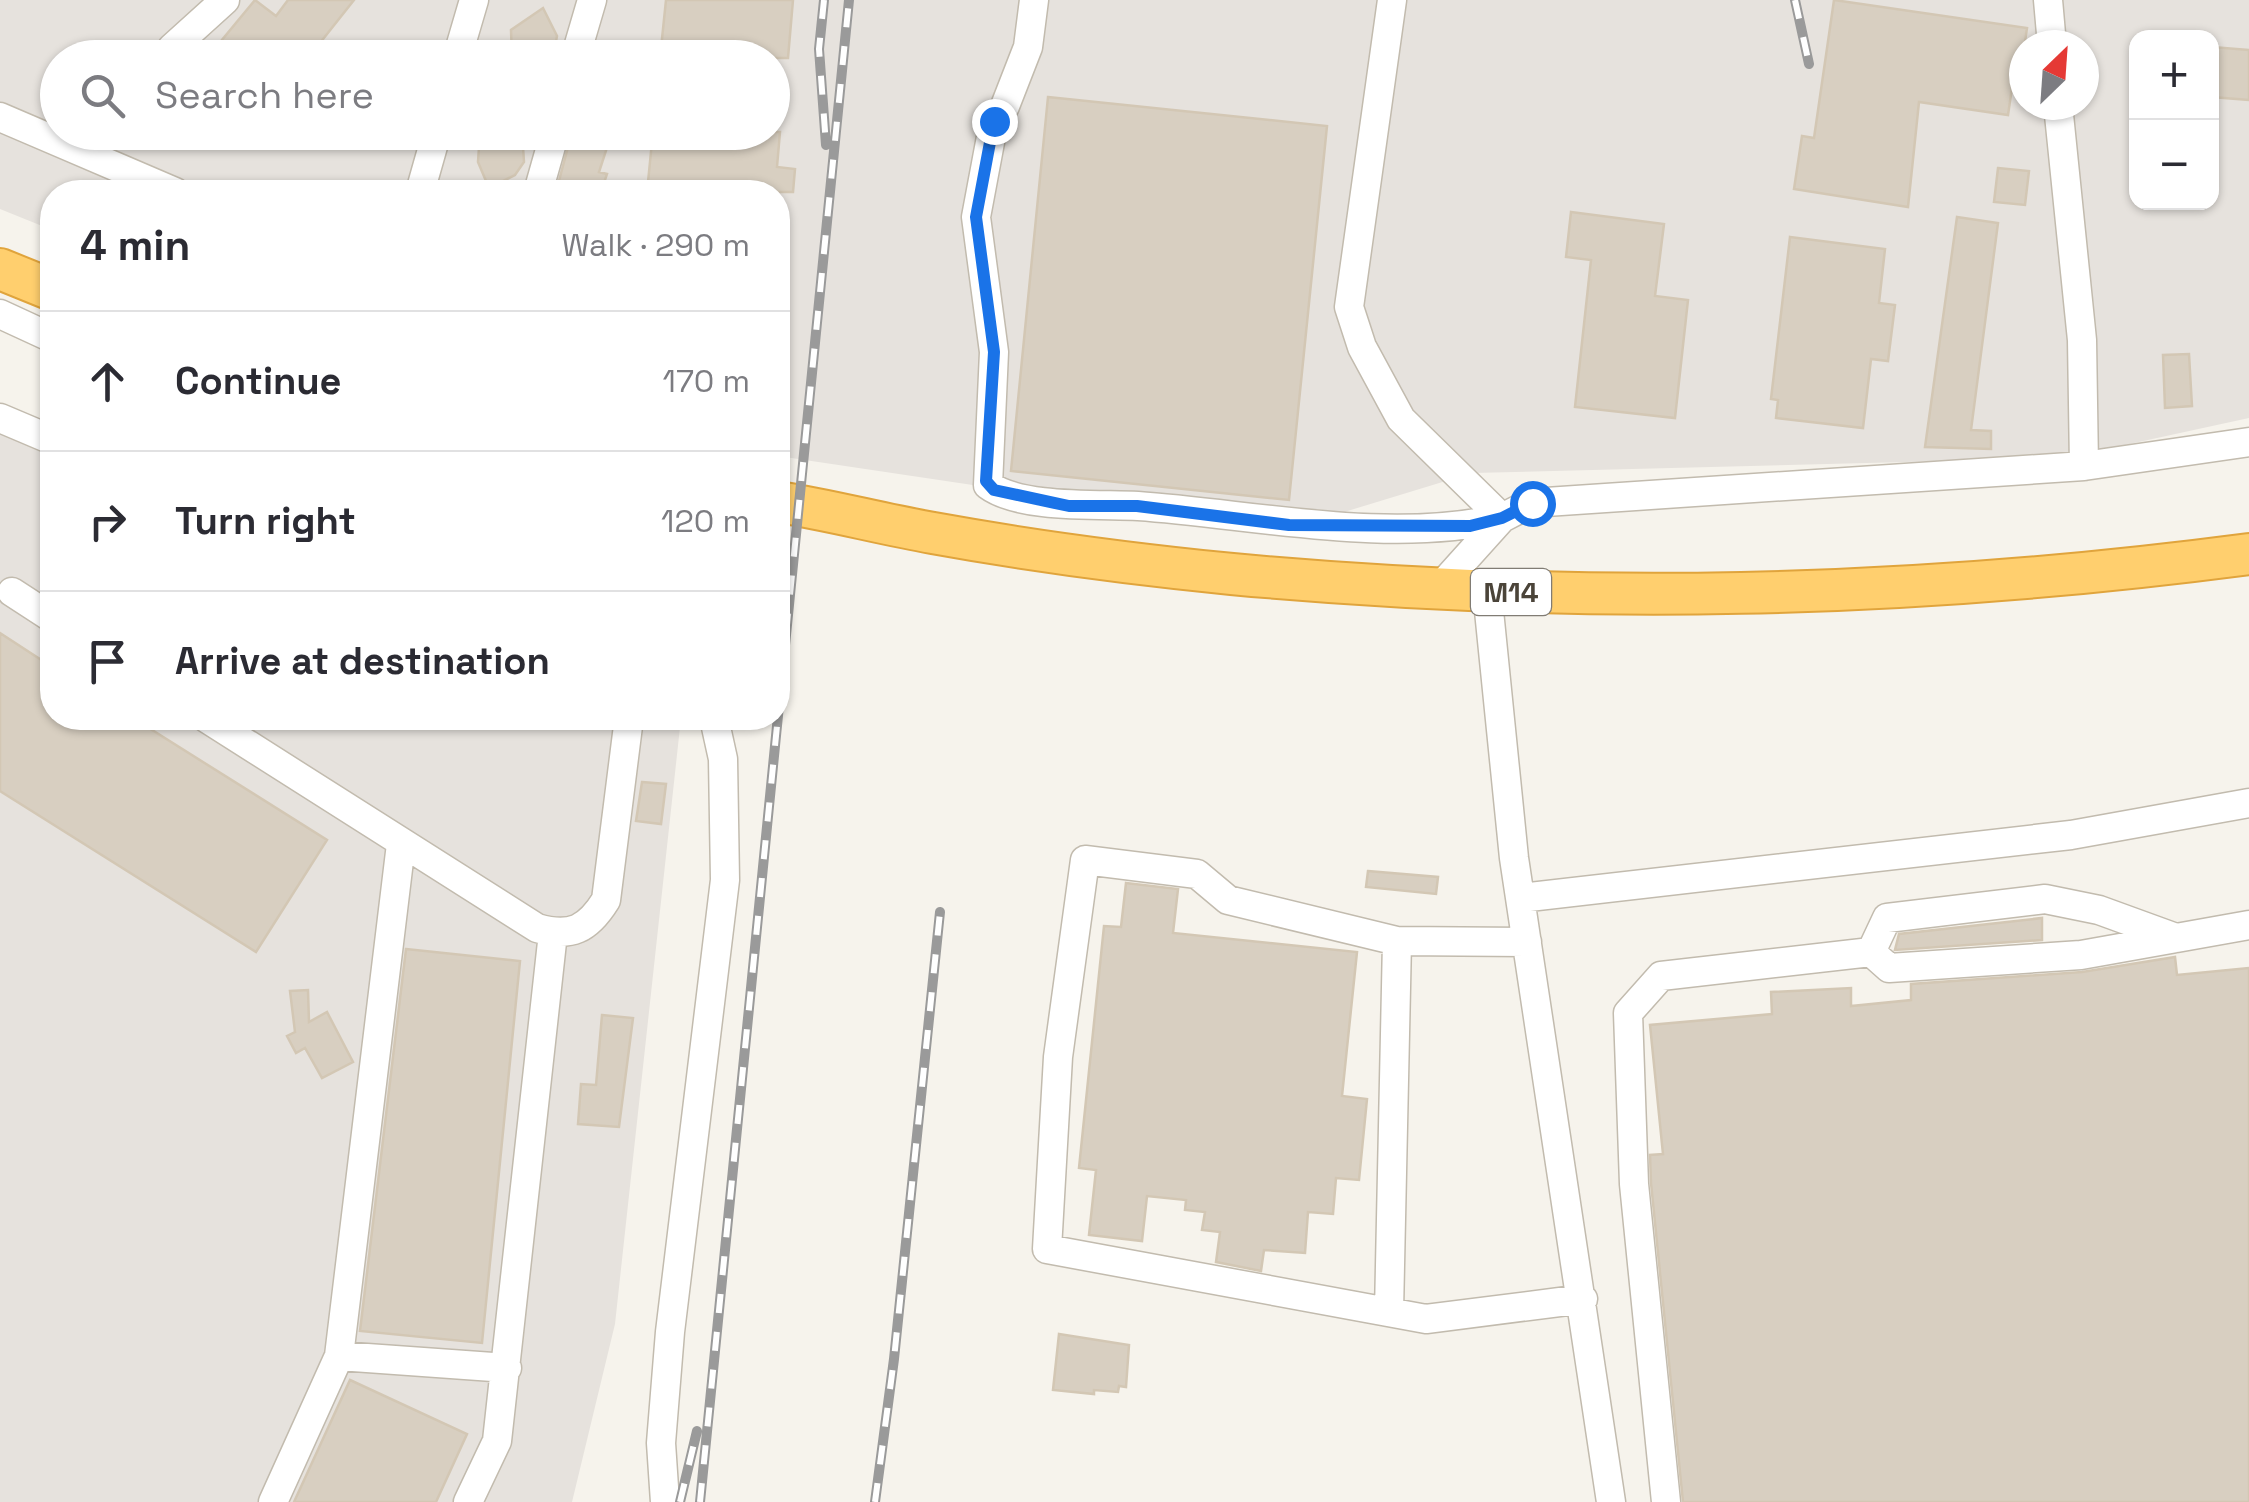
<!DOCTYPE html>
<meta charset="utf-8">
<style>
:root{--surface:#fff;--page:#f7f7f7;--text:#2b2b33;--muted:#7c7c81;--line:#e1e1e2}
body{margin:0;font-family:"Space Grotesk",sans-serif;background:var(--page);color:var(--text)}
.controls{position:absolute;right:30px;top:30px;display:grid;overflow:hidden;border-radius:20px;box-shadow:0 2px 8px #0004}
.controls button{width:90px;height:90px;display:grid;place-items:center;padding:0;border:0;border-bottom:2px solid var(--line);background:var(--surface);color:var(--text);font:50px sans-serif}
.compass{position:absolute;left:2009px;top:30px;width:90px;height:90px;border-radius:50%;background:var(--surface);box-shadow:0 2px 8px #0004;rotate:25deg}
.stop{position:absolute;width:30px;height:30px;margin:-22px;border:8px solid #1a73e8;border-radius:50%;background:#fff}
.stop.end{background:#1a73e8;border-color:#fff;box-shadow:0 2px 10px #0008}
.list{margin:0;padding:0;list-style:none}
h2{display:flex;justify-content:space-between;align-items:center;height:130px;margin:0;padding:0 40px;font-size:42px}
h2 small{font-size:32px;font-weight:400;color:var(--muted)}
.list li{display:grid;grid-template-columns:65px 1fr auto;gap:30px;align-items:center;box-sizing:border-box;height:140px;padding:0 40px;border-top:2px solid var(--line)}
.list b{display:block;font-size:38px;white-space:nowrap}
.list em{font-size:32px;font-style:normal;color:var(--muted)}
.icon{flex:none;width:55px;height:55px;fill:none;stroke:currentColor;stroke-width:2;stroke-linecap:round;stroke-linejoin:round}
.map{position:relative;flex:none;width:2249px;height:1502px;overflow:hidden}
.search{position:absolute;background:var(--surface);box-shadow:0 2px 8px #0004;left:40px;top:40px;width:750px;height:110px;display:flex;align-items:center;gap:25px;box-sizing:border-box;padding:0 35px;border-radius:55px;color:var(--muted);font-size:38px}
.panel{position:absolute;background:var(--surface);box-shadow:0 2px 8px #0004;left:40px;top:180px;width:750px;height:550px;border-radius:40px}
.map>svg:first-child{display:block}
.industrial{fill:#e6e2dd;fill-rule:evenodd}
.building{fill:#d8cfc1;stroke:#d3c7b4;stroke-width:2.5}
.lines{fill:none;stroke-linecap:round;stroke-linejoin:round}
.minor-casing{stroke:#c2bbae;stroke-width:31}
.highway-casing{stroke:#e0a43c;stroke-width:44}
.minor{stroke:#fff;stroke-width:28}
.highway{stroke:#ffcf6e;stroke-width:40}
.rail-casing{stroke:#9a9a9a;stroke-width:10}
.rail{stroke:#fff;stroke-width:6;stroke-dasharray:19;stroke-linecap:butt}
.route{stroke:#1a73e8;stroke-width:12}
.labels{text-anchor:middle;dominant-baseline:central;stroke-width:9;stroke-linejoin:round;paint-order:stroke}
.shield{fill:#fff;stroke:#817c74;stroke-width:2.5}
.shield-label{font-size:28px;font-weight:bold;fill:#4b4439}
</style>
<div class="map">
<svg width="2249" height="1502" viewBox="0 0 2249 1502">
<rect width="100%" height="100%" fill="#f6f3ec"/>
<path class="industrial" d="M0 0H2249V418L2065 458 1472 473 1282 531 778 456V192H52V230L0 209ZM2136 38H2212V202H2136ZM2024 45H2084V105H2024ZM58 58H772V132H58Z
M0 432 52 454V718H681L615 1324 572 1502H0Z"/>
<path class="building" d="M255 0 276 16 288 0H354L308 58H252L242 50 235 58H207Z
M666 0H793L788 58H660Z
M1834 0 2027 28 2019 82 2013 81 2008 115 1919 102 1908 207 1794 189 1802 136 1814 138Z
M543 8 557 36 553 58H512L511 30Z
M2212 47 2249 50V100L2212 97Z
M1048 97 1327 126 1289 500 1011 471Z
M572 132H612L599 172 607 174 601 192H556Z
M653 132H780L777 167 795 169 793 192H647Z
M505 133 523 147 524 162 515 175 489 188 478 162 479 147 490 135Z
M1998 168 2029 171 2025 205 1994 202Z
M1571 212 1664 224 1655 296 1688 300 1675 418 1575 407 1591 260 1566 257Z
M1957 217 1998 223 1971 430 1991 431V449L1925 447Z
M1790 237 1885 249 1879 303 1895 305 1888 361 1871 359 1863 428 1776 418 1778 400 1771 399Z
M2189 354 2192 406 2165 408 2163 355Z
M0 633 52 667V718H133L327 840 256 952 0 791Z
M642 782 666 784 661 824 636 821Z
M1368 871 1438 877 1436 894 1366 887Z
M1126 883 1178 889 1173 933 1357 952 1342 1096 1367 1099 1359 1180 1336 1178 1333 1214 1308 1212 1305 1253 1264 1250 1261 1271 1216 1262 1220 1232 1202 1230 1205 1212 1185 1210 1186 1200 1147 1196 1142 1241 1089 1235 1096 1170 1079 1168 1104 926 1121 927Z
M2042 918V940L1895 950 1899 934Z
M406 949 520 961 482 1343 360 1331Z
M2175 957 2177 975 2249 968V1502H1683L1651 1183 1650 1155 1663 1154 1650 1025 1772 1014 1771 992 1851 988V1006L1911 1000V984L2082 972Z
M308 990 309 1022 327 1012 353 1062 322 1078 305 1048 296 1053 287 1036 295 1032 290 991Z
M602 1015 633 1018 619 1127 578 1124 581 1084 596 1085Z
M1059 1334 1129 1345 1126 1387 1119 1386 1118 1392 1094 1390V1394L1053 1390Z
M350 1380 467 1434 436 1502H294Z"/>
<g class="lines">
<g class="minor-casing">
<path id="minor" d="M1034 0 1028 47 1005 106 994 121 976 217 994 352 988 485C1020 509 1099 504 1138 506 1252 514 1389 545 1502 518
M1392 0 1349 307 1362 347 1401 419 1502 518
M2048 0 2052 45
M172 48 225 0
M457 58 474 0
M575 58 592 0
M2058 105 2082 340 2084 466
M0 117 175 192
M420 192 437 132
M538 192 555 132
M0 314 52 338
M0 418 52 440
M1439 588 1502 518 1531 503 2084 466 2249 442
M1487 591 1514 858 1611 1502
M12 592 52 618
M206 718 537 928C571 938 588 929 606 900L629 718
M1520 898 2071 835 2249 803
M1527 942 1397 941 1228 900 1197 874 1085 860 1058 1057 1047 1249 1426 1319 1583 1299
M1871 952 1887 918 2045 899 2099 910 2176 938
M1389 1312 1397 941
M339 1356 507 1368
M273 1502 339 1356 401 844
M468 1502 497 1441 553 933
M665 1502 661 1443 670 1332 725 880 723 759 714 718
M1666 1502 1634 1184 1628 1013 1661 976 1871 952 1889 968 2081 955 2249 925"/>
</g>
<g class="highway-casing">
<path id="highway" d="M0 269 52 290
M778 502C830 510 881 524 933 533 1032 551 1132 564 1232 574 1577 606 1906 599 2249 554"/>
</g>
<use href="#minor" class="minor"/>
<use href="#highway" class="highway"/>
<g class="rail-casing">
<path id="rail" d="M824 0 819 49 826 145
M1795 0 1809 64
M680 1502 697 1431
M700 1502 849 0
M875 1502 894 1359 940 912"/>
</g>
<use href="#rail" class="rail"/>
</g>
<g class="lines">
<path class="route" d="M994 121 976 217 994 352 986 481 994 490 1069 506H1137L1289 525 1470 526 1502 518 1532 503"/>
</g>
<g class="labels">
<rect class="shield" x="1471" y="569" width="80" height="46" rx="8"/>
<g class="shield-label">
<text x="1511" y="592">M14</text>
</g>
</g>
</svg>
<div class="controls">
<button>+</button>
<button>−</button>
</div>
<svg class="compass" viewBox="-18 -18 36 36"><path d="M0-13l5 13h-10z" fill="#e53935"/><path d="M0 13l5-13h-10z" fill="#7c7c81"/></svg>
<div class="stop" style="left:1532px;top:503px"></div>
<div class="stop end" style="left:994px;top:121px"></div>
<div class="search"><svg class="icon" aria-label="search" viewBox="0 0 24 24"><circle cx="10" cy="10" r="6"/><path d="M15 15l6 6"/></svg>Search here</div>
<section class="panel">
<h2>4 min<small>Walk · 290 m</small></h2>
<ul class="list">
<li><svg class="icon" aria-label="ahead" viewBox="0 0 24 24"><path d="M12 20V5M6 11l6-6 6 6"/></svg><div><b>Continue</b></div><em>170 m</em></li>
<li><svg class="icon" aria-label="right" viewBox="0 0 24 24"><path d="M7 20v-9h11M14 6l5 5-5 5"/></svg><div><b>Turn right</b></div><em>120 m</em></li>
<li><svg class="icon" aria-label="arrive" viewBox="0 0 24 24"><path d="M6 21V4h12l-3 4 3 4H6"/></svg><div><b>Arrive at destination</b></div></li>
</ul>
</section>
</div>
